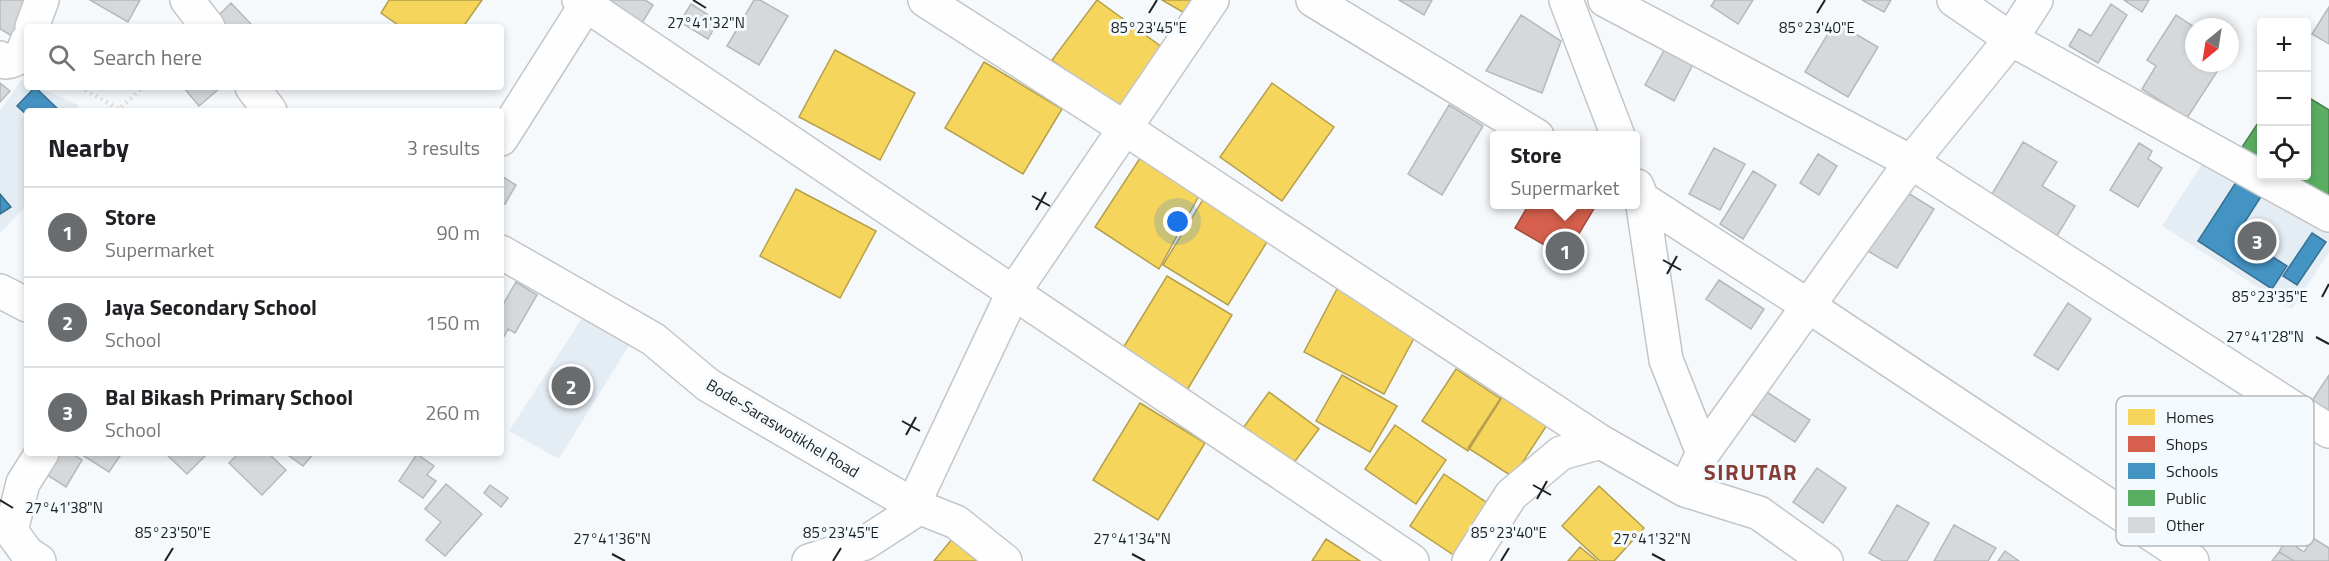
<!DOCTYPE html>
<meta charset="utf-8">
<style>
:root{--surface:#fff;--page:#f6f6f6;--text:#202124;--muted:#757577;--line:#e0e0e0;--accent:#686c6e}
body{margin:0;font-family:"Titillium Web",sans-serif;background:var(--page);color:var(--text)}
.controls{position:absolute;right:18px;top:18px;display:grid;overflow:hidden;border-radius:6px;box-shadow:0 3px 9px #0003}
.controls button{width:54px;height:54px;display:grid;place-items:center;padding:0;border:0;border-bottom:2px solid var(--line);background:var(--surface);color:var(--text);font:30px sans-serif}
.compass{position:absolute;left:2185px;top:18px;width:54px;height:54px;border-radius:50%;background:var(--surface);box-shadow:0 3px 9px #0003;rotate:210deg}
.you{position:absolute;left:1178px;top:222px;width:21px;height:21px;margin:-15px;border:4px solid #fff;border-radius:50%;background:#1a73e8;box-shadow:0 0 0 9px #1a73e833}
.badge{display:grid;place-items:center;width:39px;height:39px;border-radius:50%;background:var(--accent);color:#fff;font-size:20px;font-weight:700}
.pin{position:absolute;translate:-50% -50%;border:3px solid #fff;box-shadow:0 2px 6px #0006}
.popup{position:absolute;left:1490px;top:131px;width:150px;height:78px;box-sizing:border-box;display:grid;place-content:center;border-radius:6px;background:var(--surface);filter:drop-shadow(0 2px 4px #0005);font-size:20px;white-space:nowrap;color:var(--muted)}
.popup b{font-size:22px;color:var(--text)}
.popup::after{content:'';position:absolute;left:50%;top:100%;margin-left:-12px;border:12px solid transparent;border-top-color:var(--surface)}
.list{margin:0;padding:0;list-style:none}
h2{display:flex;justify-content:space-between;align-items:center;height:78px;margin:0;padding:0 24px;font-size:26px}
h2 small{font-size:20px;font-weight:400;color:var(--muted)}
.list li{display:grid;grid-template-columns:39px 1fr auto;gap:18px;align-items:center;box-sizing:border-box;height:90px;padding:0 24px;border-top:2px solid var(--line)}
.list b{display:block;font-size:22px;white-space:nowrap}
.list p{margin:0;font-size:20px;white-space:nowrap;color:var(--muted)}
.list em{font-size:20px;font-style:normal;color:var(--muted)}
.icon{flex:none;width:33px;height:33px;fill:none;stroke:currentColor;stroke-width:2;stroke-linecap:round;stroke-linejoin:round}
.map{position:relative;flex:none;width:2329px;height:561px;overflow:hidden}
.search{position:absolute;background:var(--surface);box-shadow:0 3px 9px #0003;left:24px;top:24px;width:480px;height:66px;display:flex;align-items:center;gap:15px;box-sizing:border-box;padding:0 21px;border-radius:6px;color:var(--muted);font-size:22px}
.panel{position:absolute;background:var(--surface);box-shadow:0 3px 9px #0003;left:24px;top:108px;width:480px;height:348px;border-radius:6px}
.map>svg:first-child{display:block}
.built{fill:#e5edf4}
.homes{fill:#f6d55c;stroke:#b59f4b;stroke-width:1.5}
.shops{fill:#d6604d;stroke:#9e4d40;stroke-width:1.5}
.schools{fill:#4393c3;stroke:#377093;stroke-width:1.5}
.public{fill:#5aae61;stroke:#47834e;stroke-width:1.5}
.building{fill:#d6d9db;stroke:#b5b9bb;stroke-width:1.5}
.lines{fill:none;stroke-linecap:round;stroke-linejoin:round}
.minor-casing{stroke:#c3c6c9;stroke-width:36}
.path{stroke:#d8dada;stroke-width:4;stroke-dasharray:1.5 4.5;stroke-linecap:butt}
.minor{stroke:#fefeff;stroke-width:33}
.ticks{fill:none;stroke:#1c2022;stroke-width:2}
.labels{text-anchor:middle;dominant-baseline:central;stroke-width:6;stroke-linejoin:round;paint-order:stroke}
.street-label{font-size:16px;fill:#1c2022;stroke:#f4fafe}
.district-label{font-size:22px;font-weight:bold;letter-spacing:1.5px;fill:#853e35;stroke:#f4fafe}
.key{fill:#f4fafe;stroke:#b3b9bc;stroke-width:1.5}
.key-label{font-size:16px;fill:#1c2022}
.ticks-label{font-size:15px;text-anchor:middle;fill:#1c2022;stroke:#f4fafe;stroke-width:6;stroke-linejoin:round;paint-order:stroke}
</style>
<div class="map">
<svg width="2329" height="561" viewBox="0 0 2329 561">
<rect width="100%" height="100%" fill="#f6f9fc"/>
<path class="built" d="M21 80 27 82V87H38L78 105 77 111H27V205L0 233V111Z
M2209 153 2329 230V252L2292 309 2162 226Z
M586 312 631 342 559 459 509 431Z"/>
<path class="homes" d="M389 0H482L463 27H401L381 13Z
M1097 0 1170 53 1125 114 1052 60Z
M1162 0H1207L1193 18Z
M835 50 915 93 880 160 799 117Z
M984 62 1062 109 1023 174 945 128Z
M1272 83 1334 127 1282 201 1220 157Z
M1144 152 1201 192 1159 269 1095 227Z
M1210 188 1275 229 1228 305 1163 265Z
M796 189 876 231 840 298 760 256Z
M1167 276 1232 315 1186 392 1120 353Z
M1339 285 1420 327 1384 394 1304 352Z
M1456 369 1501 399 1468 451 1422 421Z
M1342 375 1397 406 1370 452 1316 421Z
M1269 392 1319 429 1287 472 1238 435Z
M1502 396 1547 425 1513 477 1468 448Z
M1140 403 1205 443 1158 520 1093 480Z
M1395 425 1446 460 1416 504 1365 469Z
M1444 474 1489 504 1455 556 1410 526Z
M1599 486 1644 528 1614 561H1600L1562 526Z
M952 539 977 561H934Z
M1326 539 1360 561H1312Z
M1580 547 1597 561H1568Z"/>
<path class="shops" d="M1529 204H1591L1595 207 1565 257 1515 228Z"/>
<path class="schools" d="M35 87 60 111H27V115L17 106Z
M2240 176 2264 192 2237 234 2287 266 2272 289 2198 241Z
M0 194 11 207 0 214Z
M2312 233 2326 242 2297 285 2283 276Z"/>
<path class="public" d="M2306 96 2329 110V203L2286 176H2306Z
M2262 117V160L2242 147Z"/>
<path class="building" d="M0 0H32L17 39 0 29Z
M90 0H140L128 22Z
M608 0H645L653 5 642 23Z
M754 0H760L788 16 759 65 727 46Z
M1399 0H1432L1424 15Z
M1715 0H1753L1738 24 1711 6Z
M1862 0H1891L1884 12Z
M2124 0H2149L2142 12Z
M231 3 252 25 249 27H224L216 18Z
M691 4 718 21 708 39 680 22Z
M2111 4 2127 15 2098 63 2069 46 2079 29 2091 36Z
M2329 7V44L2312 34Z
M1521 15 1561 41 1542 93 1486 71Z
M2176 15 2194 27V63L2222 64 2187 118 2142 89 2156 66 2147 60Z
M1835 22 1878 47 1848 97 1805 72Z
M1672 36 1700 51 1674 101 1645 85Z
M0 83 10 91 0 102Z
M186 87H221L199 106 184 88Z
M1449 105 1483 126 1442 195 1408 174Z
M2023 142 2057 162 2042 186 2075 206 2055 239 1989 199Z
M2139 143 2152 151 2148 159 2162 168 2138 207 2110 190Z
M1714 148 1745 164 1720 210 1689 194Z
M1818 154 1837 166 1819 195 1800 183Z
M1753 171 1776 185 1743 239 1720 224Z
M503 177 516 185 505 204 501 202Z
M1903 190 1934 209 1897 268 1866 250Z
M1719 280 1764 309 1751 329 1706 299Z
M516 282 537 295 515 333 508 329 501 342V308Z
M2068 303 2091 319 2058 370 2034 355Z
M2329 375V416L2308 407Z
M1762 389 1810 420 1795 442 1748 412Z
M2210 411 2242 429 2219 469 2187 451Z
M53 453H71L82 460 66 487 41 471Z
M79 453H122L109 472Z
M165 453H208L187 474Z
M239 453H268L286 470 262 495 229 463Z
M285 453H314L303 466Z
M417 454 434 466 427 475 436 481 423 498 399 481Z
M1817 468 1846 488 1823 523 1793 502Z
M446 484 482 514 445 556 426 540 441 522 425 509Z
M490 485 508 498 501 507 484 493Z
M1897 505 1929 523 1907 561H1883L1869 553Z
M1954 525 1996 548 1988 561H1934Z
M2313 538 2329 548V561H2294L2279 552 2286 540 2304 552Z
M2005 551 2019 561H1998Z
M2279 552 2294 561H2272Z"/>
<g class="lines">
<g class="minor-casing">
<path id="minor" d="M187 0 208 27
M579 0 1412 561
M925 0 1126 129 1601 442
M1313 0 1537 136
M1566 0 1618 136
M1605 0 1911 162 2329 431
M1954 0 2011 39 2329 215
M32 27 42 0
M0 58 5 62C19 61 23 53 27 41
M252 87 270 111
M501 139 589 0
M1637 186 1642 199 1666 360 1703 453
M1636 195 1810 307 2192 561
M501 252 653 339 708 385 762 417 913 505 956 522 1005 561
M0 291 27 305
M1685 490 1703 453 1911 162 2011 39 2036 0
M913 505 1013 293 1212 0
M39 561 27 553 11 531 23 483 42 453
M809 561 865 543 919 508
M1469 561 1511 495 1561 453 1601 442 1685 490 1759 513 1826 561"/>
</g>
<path class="path" d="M80 87 119 109
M117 111 143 87"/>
<use href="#minor" class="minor"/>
</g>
<path class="ticks" d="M693 0 706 8M1149 13 1157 0M1817 13 1825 0M1032 196 1050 206M1036 210 1046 192M1663 260 1681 270M1667 274 1677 256M2322 297 2329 284M2316 337 2329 344M902 421 920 431M906 435 916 417M1533 485 1551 495M1537 499 1547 481M0 500 13 508M612 554 625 561M1132 554 1145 561M1652 554 1665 561M165 561 173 548M833 561 841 548M1501 561 1509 548"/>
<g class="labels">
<g class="street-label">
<text transform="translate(783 428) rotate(31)">Bode-Saraswotikhel Road</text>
</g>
<g class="district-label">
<text x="1751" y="472">SIRUTAR</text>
</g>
</g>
<rect x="2116" y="396" width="198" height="150" rx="9" class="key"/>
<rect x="2128" y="409" width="27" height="16" fill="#f6d55c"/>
<rect x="2128" y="436" width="27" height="16" fill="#d6604d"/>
<rect x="2128" y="463" width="27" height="16" fill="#4393c3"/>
<rect x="2128" y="490" width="27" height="16" fill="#5aae61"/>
<rect x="2128" y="517" width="27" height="16" fill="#d6d9db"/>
<g class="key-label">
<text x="2166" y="423">Homes</text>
<text x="2166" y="450">Shops</text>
<text x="2166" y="477">Schools</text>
<text x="2166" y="504">Public</text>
<text x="2166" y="531">Other</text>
</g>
<g class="ticks-label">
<text x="706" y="28">27°41'32"N</text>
<text x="1149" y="33">85°23'45"E</text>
<text x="1817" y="33">85°23'40"E</text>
<text x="2270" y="302">85°23'35"E</text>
<text x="2265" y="342">27°41'28"N</text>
<text x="64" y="513">27°41'38"N</text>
<text x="173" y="538">85°23'50"E</text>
<text x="841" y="538">85°23'45"E</text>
<text x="1509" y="538">85°23'40"E</text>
<text x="612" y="544">27°41'36"N</text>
<text x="1132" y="544">27°41'34"N</text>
<text x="1652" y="544">27°41'32"N</text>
</g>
</svg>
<div class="controls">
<button>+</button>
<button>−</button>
<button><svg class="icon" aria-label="locate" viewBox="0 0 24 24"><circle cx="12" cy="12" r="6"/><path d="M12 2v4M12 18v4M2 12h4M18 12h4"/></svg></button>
</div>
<svg class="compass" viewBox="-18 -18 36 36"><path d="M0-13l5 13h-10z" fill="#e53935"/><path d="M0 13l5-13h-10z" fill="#757577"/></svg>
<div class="you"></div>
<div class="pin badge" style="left:1565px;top:251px">1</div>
<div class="popup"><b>Store</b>Supermarket</div>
<div class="pin badge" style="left:571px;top:386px">2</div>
<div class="pin badge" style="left:2257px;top:241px">3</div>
<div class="search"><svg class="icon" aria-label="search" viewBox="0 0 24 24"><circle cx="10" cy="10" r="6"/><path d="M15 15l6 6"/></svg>Search here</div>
<section class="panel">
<h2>Nearby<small>3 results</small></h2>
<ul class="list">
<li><span class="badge">1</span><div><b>Store</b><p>Supermarket</p></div><em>90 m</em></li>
<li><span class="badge">2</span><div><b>Jaya Secondary School</b><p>School</p></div><em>150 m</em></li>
<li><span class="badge">3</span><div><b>Bal Bikash Primary School</b><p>School</p></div><em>260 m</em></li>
</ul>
</section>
</div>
